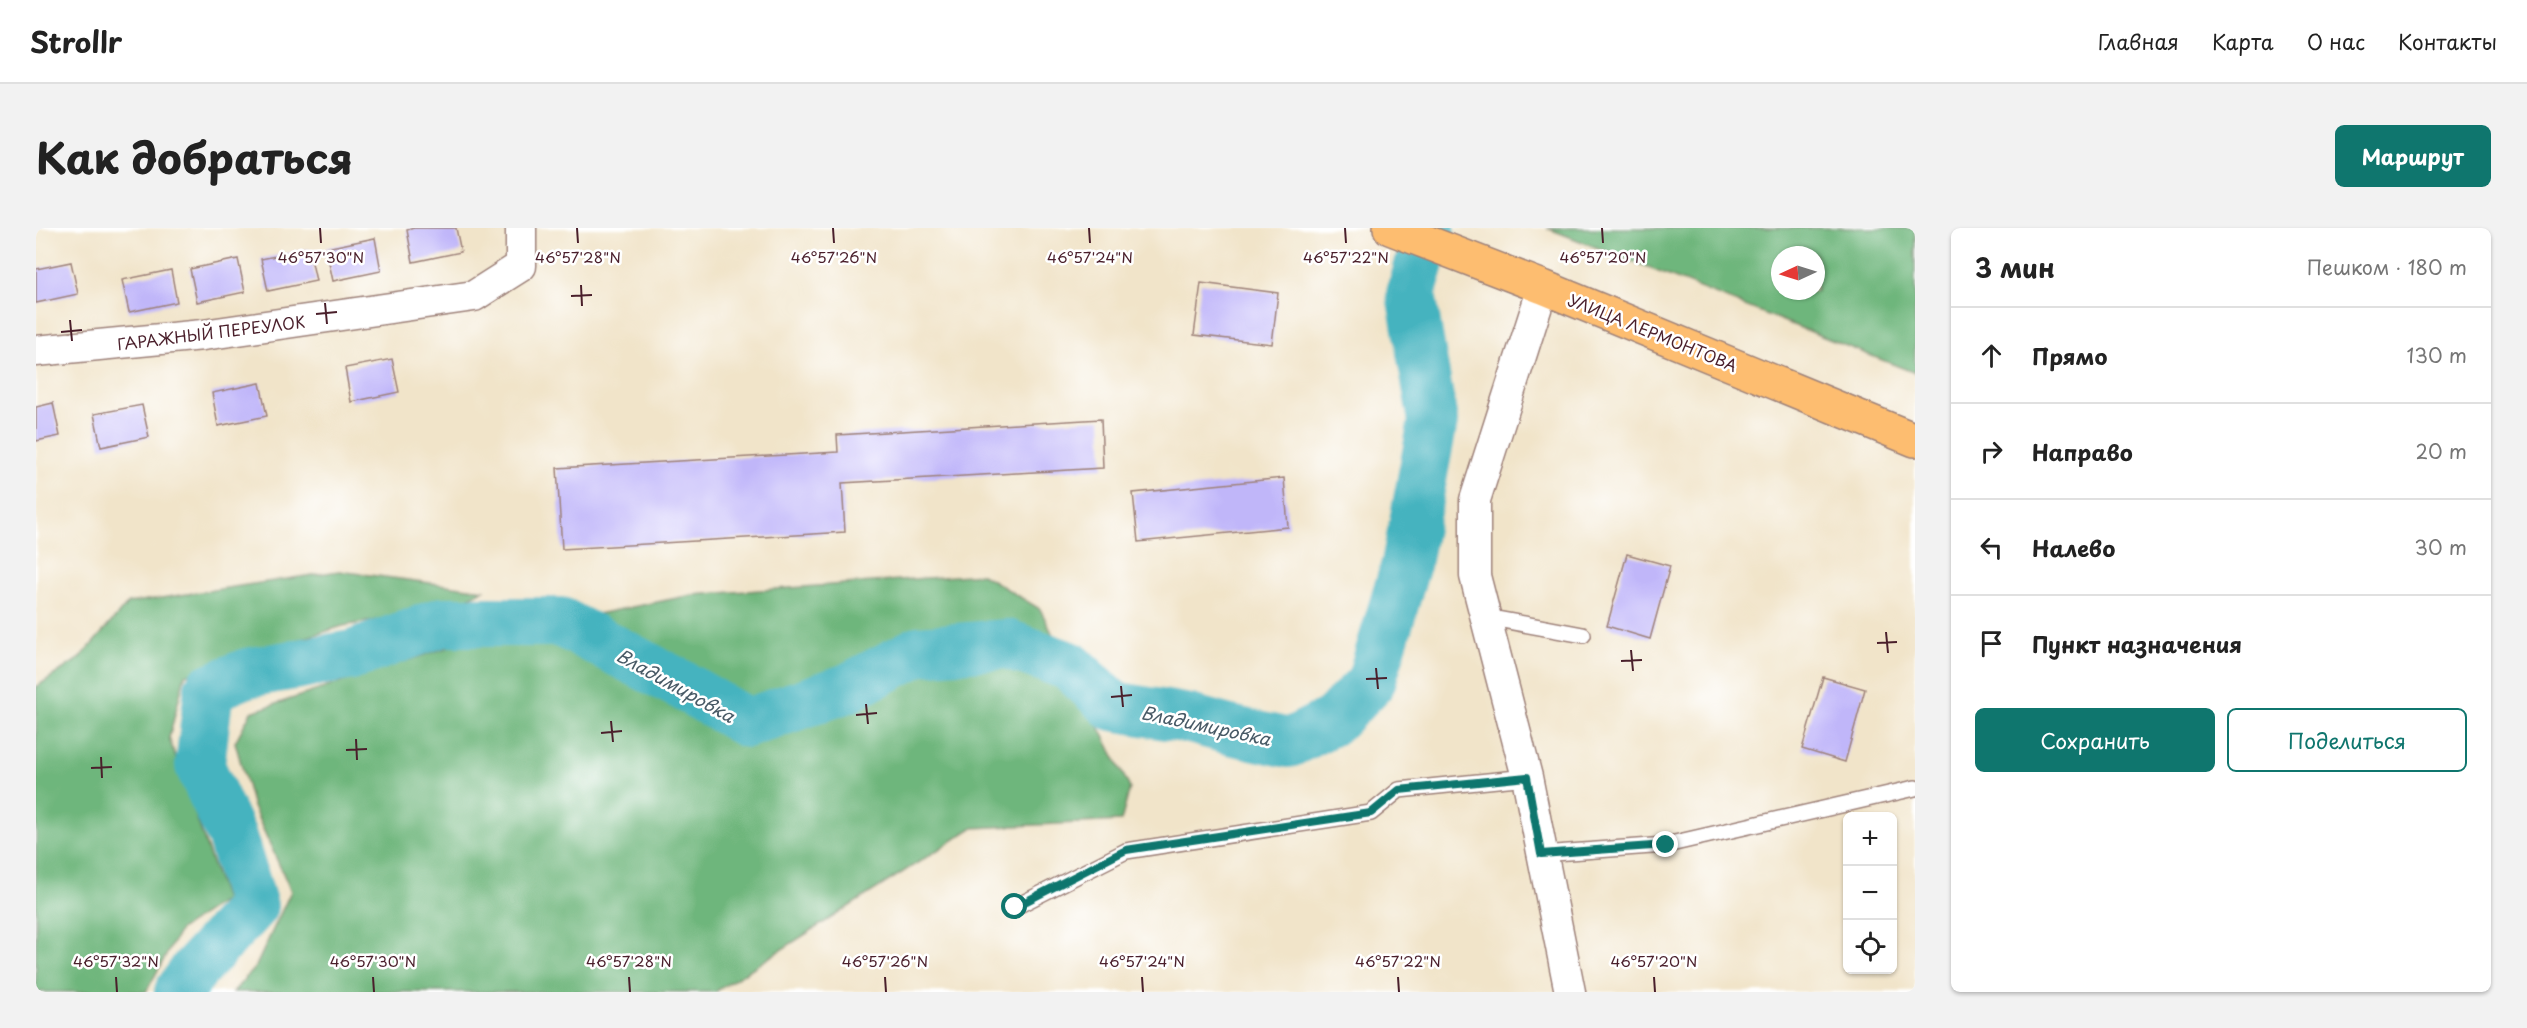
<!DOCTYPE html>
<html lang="ru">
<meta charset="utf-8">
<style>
:root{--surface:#fff;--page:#f2f2f2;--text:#222;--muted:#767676;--line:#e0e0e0;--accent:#0f766e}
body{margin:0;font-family:"Playpen Sans",sans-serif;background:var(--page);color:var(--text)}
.controls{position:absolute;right:18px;bottom:18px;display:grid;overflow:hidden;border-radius:9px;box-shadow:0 2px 4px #0004}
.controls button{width:54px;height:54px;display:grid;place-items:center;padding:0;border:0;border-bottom:2px solid var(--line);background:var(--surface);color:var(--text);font:30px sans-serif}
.compass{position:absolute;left:1735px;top:18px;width:54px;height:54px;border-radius:50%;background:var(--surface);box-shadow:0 2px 4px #0004;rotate:266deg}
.stop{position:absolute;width:18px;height:18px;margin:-14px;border:4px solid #0f766e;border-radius:50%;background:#fff}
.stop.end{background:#0f766e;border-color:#fff;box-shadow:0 2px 6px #0008}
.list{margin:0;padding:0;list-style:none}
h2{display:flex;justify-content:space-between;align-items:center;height:78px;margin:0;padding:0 24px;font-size:26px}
h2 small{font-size:20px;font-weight:400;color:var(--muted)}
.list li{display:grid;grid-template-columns:39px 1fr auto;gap:18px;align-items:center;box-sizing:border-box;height:96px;padding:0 24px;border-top:2px solid var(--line)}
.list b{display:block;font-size:22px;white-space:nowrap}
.list em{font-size:20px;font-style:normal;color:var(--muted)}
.actions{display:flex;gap:12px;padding:18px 24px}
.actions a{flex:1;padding:14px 0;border:2px solid var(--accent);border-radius:9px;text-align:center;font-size:21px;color:var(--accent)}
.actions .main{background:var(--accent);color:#fff}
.icon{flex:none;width:33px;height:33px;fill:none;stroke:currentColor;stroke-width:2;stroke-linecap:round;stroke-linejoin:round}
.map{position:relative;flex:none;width:1879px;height:764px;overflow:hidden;border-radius:9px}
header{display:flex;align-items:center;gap:36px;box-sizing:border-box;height:84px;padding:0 30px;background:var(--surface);border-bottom:2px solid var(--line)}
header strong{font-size:28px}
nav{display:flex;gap:33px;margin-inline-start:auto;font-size:21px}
.intro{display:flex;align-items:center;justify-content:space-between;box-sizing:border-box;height:144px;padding:0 36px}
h1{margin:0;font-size:42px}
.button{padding:15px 27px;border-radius:9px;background:var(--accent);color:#fff;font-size:21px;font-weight:700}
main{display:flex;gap:36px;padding:0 36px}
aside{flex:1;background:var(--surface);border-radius:9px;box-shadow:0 2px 4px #0004}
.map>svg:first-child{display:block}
.forest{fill:#6eb67b;stroke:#5c6a53;stroke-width:1.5;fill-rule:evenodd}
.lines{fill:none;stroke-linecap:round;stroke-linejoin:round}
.river{stroke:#44b3bf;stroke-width:50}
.building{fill:#c0b6f9}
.lane-casing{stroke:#9e827a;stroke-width:18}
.street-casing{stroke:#9e827a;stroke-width:33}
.highway-casing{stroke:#9e827a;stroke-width:36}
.lane{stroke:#fff;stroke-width:15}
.street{stroke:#fff;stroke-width:30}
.highway{stroke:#fdbd6f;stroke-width:33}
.route{stroke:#0f766e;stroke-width:8}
.ticks{fill:none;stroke:#4a1f2b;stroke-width:2}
.labels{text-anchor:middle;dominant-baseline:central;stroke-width:5;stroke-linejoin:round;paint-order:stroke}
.street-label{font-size:16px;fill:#4a1f2b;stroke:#fff}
.water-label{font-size:18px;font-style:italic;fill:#485a66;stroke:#fff}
.ticks-label{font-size:15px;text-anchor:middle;fill:#4a1f2b;stroke:#fff;stroke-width:5;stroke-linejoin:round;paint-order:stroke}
</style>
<header>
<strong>Strollr</strong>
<nav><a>Главная</a><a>Карта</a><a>О нас</a><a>Контакты</a></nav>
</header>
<div class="intro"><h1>Как добраться</h1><a class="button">Маршрут</a></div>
<main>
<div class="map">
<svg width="1879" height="764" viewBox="0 0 1879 764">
<rect width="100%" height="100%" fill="#fff"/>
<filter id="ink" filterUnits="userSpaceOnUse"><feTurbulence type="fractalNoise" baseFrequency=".0167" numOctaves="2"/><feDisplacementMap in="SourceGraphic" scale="12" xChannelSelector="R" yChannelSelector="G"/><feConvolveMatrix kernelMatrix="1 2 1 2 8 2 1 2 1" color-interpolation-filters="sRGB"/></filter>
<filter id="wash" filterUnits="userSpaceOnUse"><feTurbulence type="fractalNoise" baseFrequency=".008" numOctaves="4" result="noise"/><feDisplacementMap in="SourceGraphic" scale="24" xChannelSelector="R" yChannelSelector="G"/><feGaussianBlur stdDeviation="1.35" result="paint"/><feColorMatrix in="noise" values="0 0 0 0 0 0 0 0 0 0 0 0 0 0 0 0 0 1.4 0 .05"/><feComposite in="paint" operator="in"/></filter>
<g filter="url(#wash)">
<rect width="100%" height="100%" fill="#f1e4c9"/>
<path class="forest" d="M1511 0H1879V145ZM1744 27H1780V63H1744Z
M303 343 448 362 411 380 307 398 149 447 133 510 189 672 144 702 110 764H0V459L44 430 92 375Z
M946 346 1004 381 1094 560 1085 593 936 600 679 764H197L220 738 255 663 217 579 199 514 215 484 437 411 656 367Z"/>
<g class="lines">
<path class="river" d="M143 764 159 741 217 678 195 606 164 538 173 461 211 445 316 427 406 394H525L644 456 711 495 812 460 882 423 971 416 1034 438 1077 478 1154 491 1194 502 1253 515 1298 492 1335 454 1370 336 1397 193 1375 66 1394 0"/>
</g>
<g id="blocks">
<path class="building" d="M378 0H420L425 24 377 34 371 2Z
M339 10 345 43 297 53 290 20Z
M273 21 280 53 232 63 225 31Z
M202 31 209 64 161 74 154 41Z
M35 34 42 66 0 75V41Z
M135 42 141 74 93 84 86 52Z
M1165 55 1242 65 1236 116 1158 107Z
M356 131 363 164 315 174 309 140Z
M224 155 231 188 182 198 176 165Z
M17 175 24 208 0 213V179Z
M106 177 113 209 65 219 58 186Z
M1065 191 1067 240 806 255 809 304 526 321 521 240 802 224 801 207Z
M1248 250 1252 299 1102 314 1097 265Z
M1591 326 1634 338 1614 411 1571 398Z
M1787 449 1829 461 1809 534 1766 521Z"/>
</g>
</g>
<g filter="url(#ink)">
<use href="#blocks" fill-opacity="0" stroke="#9e827a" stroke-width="1.5"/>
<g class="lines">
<g class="lane-casing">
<path id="lane" d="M1450 389 1547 407
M1505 626 1630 617 1879 560
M979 679 1090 623 1335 585 1363 562 1491 549"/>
</g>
<g class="street-casing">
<path id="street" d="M1507 59 1439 272V348L1491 549 1534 764
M0 123 167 107 438 68 485 38V0"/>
</g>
<g class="highway-casing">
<path id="highway" d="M1354 0 1507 59 1879 212"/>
</g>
<use href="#lane" class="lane"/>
<use href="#street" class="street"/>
<use href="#highway" class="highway"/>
</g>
</g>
<g class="lines" filter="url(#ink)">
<path class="route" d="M979 679 1090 622 1335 585 1363 562 1491 549 1505 626 1630 617"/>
</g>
<path class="ticks" d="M284 0 285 15M541 0 542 15M797 0 798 15M1053 0 1054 15M1309 0 1310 15M1566 0 1567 15M545 57 546 78M535 68 556 67M289 75 291 96M280 86 301 84M34 92 36 113M25 104 46 102M1850 404 1852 425M1841 415 1861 414M1595 422 1597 443M1585 433 1606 432M1340 440 1342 461M1330 451 1351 450M1085 458 1087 479M1075 469 1096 467M830 476 832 496M820 487 841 485M575 493 577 514M565 505 586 503M320 511 321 532M310 522 331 521M65 529 66 550M55 540 76 539M80 749 81 764M337 749 338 764M593 749 594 764M849 749 850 764M1106 749 1107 764M1362 749 1363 764M1618 749 1619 764"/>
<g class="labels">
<g class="street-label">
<text transform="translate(175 104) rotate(-7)">ГАРАЖНЫЙ ПЕРЕУЛОК</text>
<text transform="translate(1617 104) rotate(22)">УЛИЦА ЛЕРМОНТОВА</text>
</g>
<g class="water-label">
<text transform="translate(640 457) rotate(29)">Владимировка</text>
<text transform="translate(1170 497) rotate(12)">Владимировка</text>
</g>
</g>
<g class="ticks-label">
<text x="285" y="35">46°57'30"N</text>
<text x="542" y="35">46°57'28"N</text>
<text x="798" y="35">46°57'26"N</text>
<text x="1054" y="35">46°57'24"N</text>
<text x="1310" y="35">46°57'22"N</text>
<text x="1567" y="35">46°57'20"N</text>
<text x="80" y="739">46°57'32"N</text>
<text x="337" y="739">46°57'30"N</text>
<text x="593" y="739">46°57'28"N</text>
<text x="849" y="739">46°57'26"N</text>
<text x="1106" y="739">46°57'24"N</text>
<text x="1362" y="739">46°57'22"N</text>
<text x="1618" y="739">46°57'20"N</text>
</g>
</svg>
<div class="controls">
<button>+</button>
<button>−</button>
<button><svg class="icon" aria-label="locate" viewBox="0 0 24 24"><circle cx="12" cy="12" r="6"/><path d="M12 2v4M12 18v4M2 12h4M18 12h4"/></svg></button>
</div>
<svg class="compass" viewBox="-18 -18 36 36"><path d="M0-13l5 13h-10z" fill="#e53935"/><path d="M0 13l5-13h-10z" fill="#767676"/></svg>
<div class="stop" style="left:979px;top:679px"></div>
<div class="stop end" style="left:1630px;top:617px"></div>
</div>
<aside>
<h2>3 мин<small>Пешком · 180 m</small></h2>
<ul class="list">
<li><svg class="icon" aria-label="ahead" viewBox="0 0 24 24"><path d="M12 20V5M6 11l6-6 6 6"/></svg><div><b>Прямо</b></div><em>130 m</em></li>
<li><svg class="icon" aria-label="right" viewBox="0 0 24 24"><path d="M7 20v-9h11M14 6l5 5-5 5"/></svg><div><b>Направо</b></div><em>20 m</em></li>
<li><svg class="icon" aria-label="left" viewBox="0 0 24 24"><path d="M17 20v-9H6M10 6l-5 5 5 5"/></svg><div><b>Налево</b></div><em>30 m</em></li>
<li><svg class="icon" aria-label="arrive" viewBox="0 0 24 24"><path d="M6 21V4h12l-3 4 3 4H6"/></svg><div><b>Пункт назначения</b></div></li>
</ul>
<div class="actions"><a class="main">Сохранить</a><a>Поделиться</a></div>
</aside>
</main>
